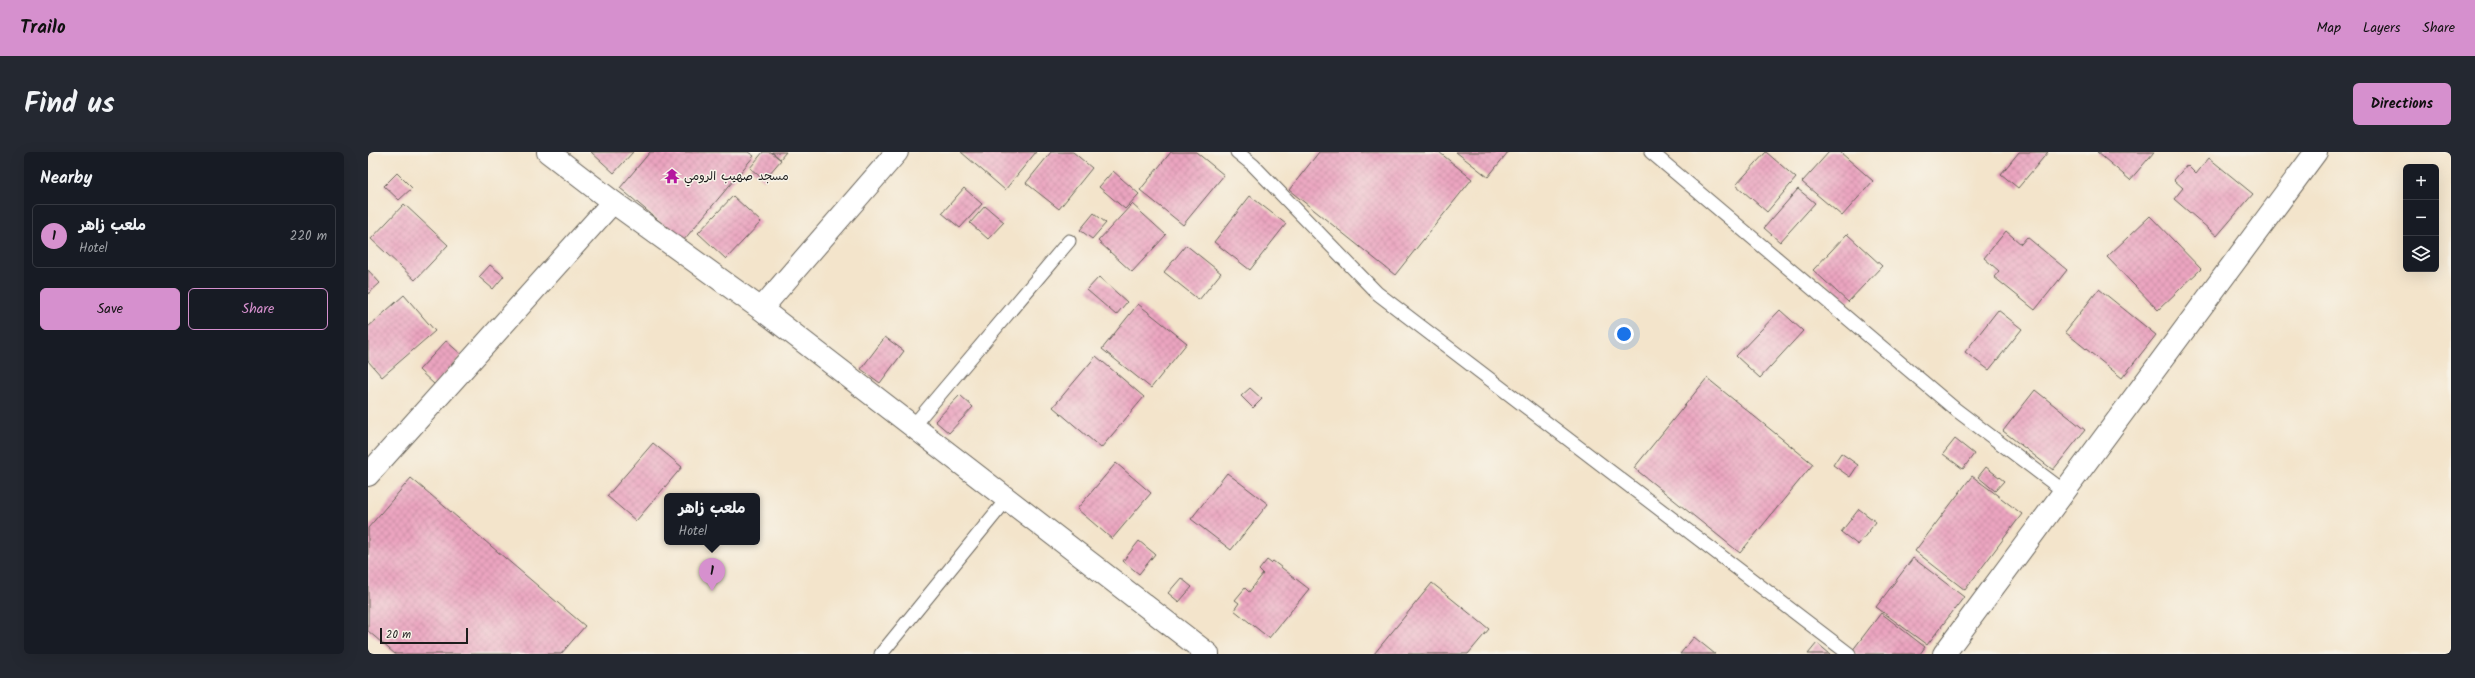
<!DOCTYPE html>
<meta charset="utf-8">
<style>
:root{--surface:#171b24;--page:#242831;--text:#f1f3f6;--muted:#9ea1a6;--line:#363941;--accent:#d690ce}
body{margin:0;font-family:Kalam,"Playpen Sans Arabic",sans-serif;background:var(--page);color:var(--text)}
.controls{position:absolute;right:12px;top:12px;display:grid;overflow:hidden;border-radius:6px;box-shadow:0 4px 16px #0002}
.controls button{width:36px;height:36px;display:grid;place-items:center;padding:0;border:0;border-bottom:1px solid var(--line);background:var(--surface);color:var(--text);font:20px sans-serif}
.scale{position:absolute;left:12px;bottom:10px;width:88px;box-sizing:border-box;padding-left:4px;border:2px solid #1c1c1c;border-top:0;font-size:11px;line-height:14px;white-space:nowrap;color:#1c1c1c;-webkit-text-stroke:3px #f7f3e8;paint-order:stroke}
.you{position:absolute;left:1256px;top:182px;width:14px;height:14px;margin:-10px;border:3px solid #fff;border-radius:50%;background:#1a73e8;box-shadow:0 0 0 6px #1a73e833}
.badge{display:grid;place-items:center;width:26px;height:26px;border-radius:50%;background:var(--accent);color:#111;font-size:13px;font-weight:700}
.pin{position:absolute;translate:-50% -33px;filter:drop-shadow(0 1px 2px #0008)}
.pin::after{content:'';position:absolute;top:21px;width:14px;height:12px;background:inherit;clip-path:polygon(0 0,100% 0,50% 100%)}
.popup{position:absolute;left:296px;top:341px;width:96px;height:52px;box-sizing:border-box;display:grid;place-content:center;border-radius:6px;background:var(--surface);filter:drop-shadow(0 1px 3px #0005);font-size:13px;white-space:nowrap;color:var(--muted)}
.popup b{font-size:15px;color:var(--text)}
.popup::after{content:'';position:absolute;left:50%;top:100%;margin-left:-8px;border:8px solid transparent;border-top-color:var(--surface)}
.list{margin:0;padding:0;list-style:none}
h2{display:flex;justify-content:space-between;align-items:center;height:52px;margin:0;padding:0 16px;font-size:17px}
h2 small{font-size:13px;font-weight:400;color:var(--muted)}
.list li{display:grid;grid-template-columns:26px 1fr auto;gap:12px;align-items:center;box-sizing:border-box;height:64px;margin:0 8px 8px;padding:0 8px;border:1px solid var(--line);border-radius:6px}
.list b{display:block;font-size:15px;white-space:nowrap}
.list p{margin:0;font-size:13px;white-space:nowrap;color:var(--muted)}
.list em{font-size:13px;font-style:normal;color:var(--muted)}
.actions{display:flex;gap:8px;padding:12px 16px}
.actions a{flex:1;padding:9px 0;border:1px solid var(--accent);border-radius:6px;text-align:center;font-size:14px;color:var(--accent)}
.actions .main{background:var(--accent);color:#111}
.icon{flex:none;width:22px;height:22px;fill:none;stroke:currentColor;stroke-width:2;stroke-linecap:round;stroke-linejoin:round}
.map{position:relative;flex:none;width:2083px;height:502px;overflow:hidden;border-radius:6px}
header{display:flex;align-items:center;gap:24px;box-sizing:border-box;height:56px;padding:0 20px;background:var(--accent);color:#111}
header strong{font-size:19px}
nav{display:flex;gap:22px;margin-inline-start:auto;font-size:14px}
.intro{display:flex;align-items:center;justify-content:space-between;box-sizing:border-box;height:96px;padding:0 24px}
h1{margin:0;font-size:28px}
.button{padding:10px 18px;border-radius:6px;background:var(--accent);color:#111;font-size:14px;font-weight:700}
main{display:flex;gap:24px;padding:0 24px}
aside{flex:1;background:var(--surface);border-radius:6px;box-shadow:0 4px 16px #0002}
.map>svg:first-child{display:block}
.building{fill:url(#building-cross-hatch)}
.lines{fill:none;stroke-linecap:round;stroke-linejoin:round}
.service-casing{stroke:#676259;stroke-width:15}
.minor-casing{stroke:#676259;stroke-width:24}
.service{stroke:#fff;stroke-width:13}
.minor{stroke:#fff;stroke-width:22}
.labels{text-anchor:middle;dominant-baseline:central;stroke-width:3;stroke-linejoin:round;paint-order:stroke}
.poi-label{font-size:12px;fill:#1c1c1c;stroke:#f7f3e8;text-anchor:start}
</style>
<header>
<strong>Trailo</strong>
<nav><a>Map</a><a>Layers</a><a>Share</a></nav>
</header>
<div class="intro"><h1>Find us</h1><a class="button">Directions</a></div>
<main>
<aside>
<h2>Nearby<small></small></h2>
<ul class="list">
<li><span class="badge">1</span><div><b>ملعب زاهر</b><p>Hotel</p></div><em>220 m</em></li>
</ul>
<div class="actions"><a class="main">Save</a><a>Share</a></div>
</aside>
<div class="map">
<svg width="2083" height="502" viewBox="0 0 2083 502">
<defs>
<pattern id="building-cross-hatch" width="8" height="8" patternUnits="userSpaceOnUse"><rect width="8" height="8" fill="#eba4c0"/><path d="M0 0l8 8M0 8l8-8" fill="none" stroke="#c98da4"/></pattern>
</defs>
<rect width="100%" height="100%" fill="#f7f3e8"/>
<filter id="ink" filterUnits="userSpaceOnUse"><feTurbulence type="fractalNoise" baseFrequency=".025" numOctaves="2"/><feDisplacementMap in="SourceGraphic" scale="8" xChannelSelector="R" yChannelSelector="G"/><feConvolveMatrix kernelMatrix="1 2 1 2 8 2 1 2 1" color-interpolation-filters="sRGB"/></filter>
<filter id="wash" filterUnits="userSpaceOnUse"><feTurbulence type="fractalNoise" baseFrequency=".012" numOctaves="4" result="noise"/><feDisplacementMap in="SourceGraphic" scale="16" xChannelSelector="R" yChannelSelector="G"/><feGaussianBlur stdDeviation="0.9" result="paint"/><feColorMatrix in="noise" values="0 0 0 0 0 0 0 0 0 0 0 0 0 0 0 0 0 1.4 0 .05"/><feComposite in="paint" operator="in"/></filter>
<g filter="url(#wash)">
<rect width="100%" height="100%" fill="#f3e4cb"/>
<g id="blocks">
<path class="building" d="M223 0H265L246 21Z
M282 0H380L386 4 315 89 252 36Z
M395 0H403L413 8 396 28 382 16Z
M404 0H418L412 7Z
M593 0H668L637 38Z
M683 0H705L724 16 691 57 658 31Z
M803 0H828L856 23 815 73 772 38Z
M951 0H1071L1104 27 1027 123 921 38Z
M1088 0H1140L1120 25Z
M1398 0 1428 26 1399 60 1368 33Z
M1461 0H1472L1505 29 1474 64 1434 30Z
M1651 0H1680L1650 36 1633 22Z
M1729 0H1786L1762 28Z
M1841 6 1885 42 1849 84 1806 47 1815 36 1806 28 1819 13 1828 22Z
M745 19 771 42 757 57 731 35Z
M29 21 44 36 31 48 16 34Z
M596 36 614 52 592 76 574 61Z
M1430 37 1447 51 1412 90 1396 76Z
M365 44 393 70 358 107 330 81Z
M882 44 918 72 882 118 846 90Z
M36 52 80 93 47 128 3 87Z
M764 52 798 83 764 120 730 89Z
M617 54 636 70 620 87 602 71Z
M726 61 738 71 724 87 712 78Z
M1782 64 1833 117 1790 158 1739 105Z
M1638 79 1653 92 1659 85 1699 118 1667 158 1626 125 1631 119 1616 106Z
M1479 82 1514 114 1480 150 1445 118Z
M818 93 853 121 831 148 796 120Z
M122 113 136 124 125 137 111 125Z
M0 118 12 131 0 142Z
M731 125 759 150 748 163 719 138Z
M1731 137 1788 183 1754 226 1697 180Z
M36 143 67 179 14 225 0 209V175Z
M770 152 819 191 783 236 734 197Z
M1412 158 1435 179 1392 226 1368 204Z
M1630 158 1654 177 1621 218 1597 200Z
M517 185 536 199 512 231 493 217Z
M78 189 94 203 67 233 51 218Z
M728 204 776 245 733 296 685 255Z
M1339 226 1445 312 1372 401 1266 316Z
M882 236 894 247 885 256 873 244Z
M1667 238 1717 278 1685 318 1635 279Z
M592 243 605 255 581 281 567 269Z
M1587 287 1606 302 1595 317 1575 302Z
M285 291 314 315 268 369 239 344Z
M1473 301 1490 313 1482 325 1465 313Z
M748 311 783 341 744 387 709 357Z
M1618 315 1636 329 1627 339 1610 325Z
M859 321 900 352 863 398 823 367Z
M1604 324 1654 362 1597 438 1547 399Z
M43 326 217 474 193 502H27L0 479V376Z
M1491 357 1508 370 1490 393 1473 380Z
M771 389 787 402 771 422 755 409Z
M1545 406 1596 445 1559 493 1508 455Z
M899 408 903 411 905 409 941 437 901 486 866 458 871 451 867 448 877 436 881 440 895 422 891 418Z
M813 426 824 435 811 450 800 441Z
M1064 431 1121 477 1100 502H1006Z
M1513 461 1557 495 1552 502H1488L1484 499Z
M1326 485 1347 502H1312Z
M1449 491 1462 502H1440Z"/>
</g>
</g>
<g filter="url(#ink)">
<use href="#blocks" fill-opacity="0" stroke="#676259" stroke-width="1"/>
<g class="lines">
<g class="service-casing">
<path id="service" d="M869 0 885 13 1009 141 1481 502
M1283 0 1587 257 1697 340
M545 274 701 89
M513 502 639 347"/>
</g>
<g class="minor-casing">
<path id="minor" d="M180 0 245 50 393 157 840 502
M393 157 529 0
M0 323 245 50
M1576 502 1948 0"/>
</g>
<use href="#service" class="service"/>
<use href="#minor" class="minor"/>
</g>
</g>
<defs>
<g id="temple-bare" transform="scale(1.2)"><path d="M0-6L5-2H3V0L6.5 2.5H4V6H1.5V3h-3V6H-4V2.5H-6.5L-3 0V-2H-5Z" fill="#b5179e" stroke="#f7f3e8" stroke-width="2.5" paint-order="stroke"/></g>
</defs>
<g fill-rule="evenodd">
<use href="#temple-bare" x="304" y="24"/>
</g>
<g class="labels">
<g class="poi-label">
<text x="316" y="24">مسجد صهيب الرومي</text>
</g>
</g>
</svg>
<div class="controls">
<button>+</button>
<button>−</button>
<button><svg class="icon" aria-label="layers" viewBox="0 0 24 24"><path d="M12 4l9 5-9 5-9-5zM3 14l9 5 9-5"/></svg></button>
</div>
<div class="scale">20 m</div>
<div class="you"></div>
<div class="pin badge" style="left:344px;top:439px">1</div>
<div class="popup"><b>ملعب زاهر</b>Hotel</div>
</div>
</main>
